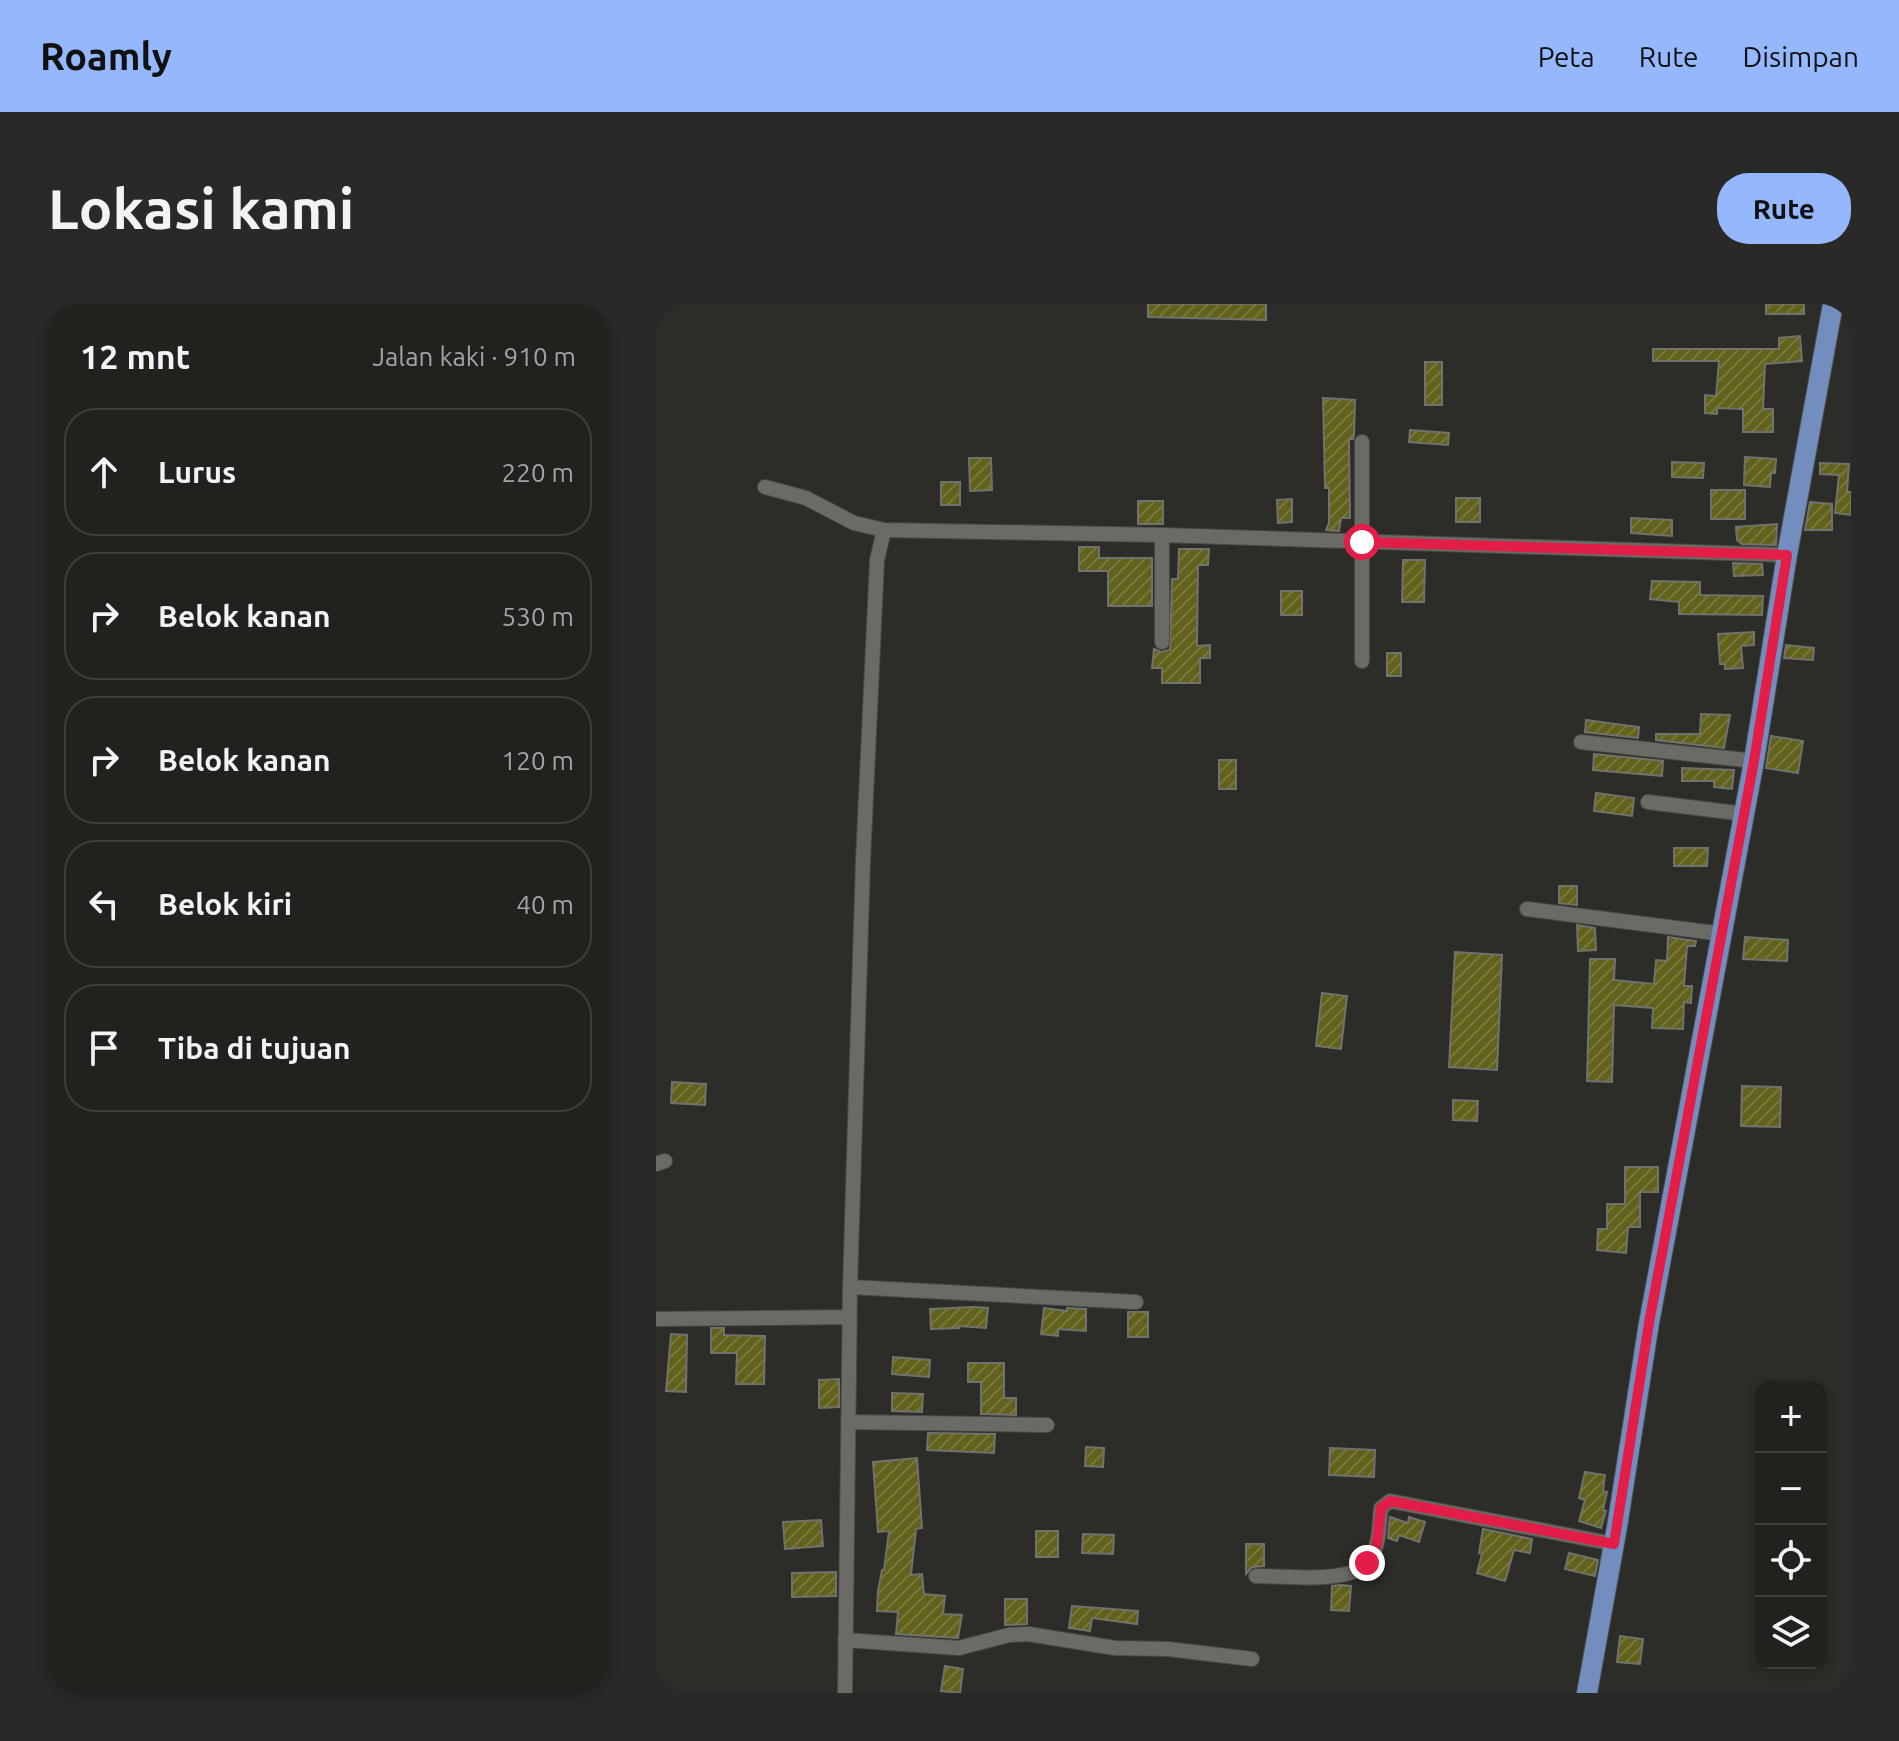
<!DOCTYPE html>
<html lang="id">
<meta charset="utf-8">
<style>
:root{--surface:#21221e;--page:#292a27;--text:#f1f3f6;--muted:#a2a4a4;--line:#3e3f3c;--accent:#94b7fd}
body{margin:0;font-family:Ubuntu,sans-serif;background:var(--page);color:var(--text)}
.controls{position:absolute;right:24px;bottom:24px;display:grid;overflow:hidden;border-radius:16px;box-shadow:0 4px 12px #0003}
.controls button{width:72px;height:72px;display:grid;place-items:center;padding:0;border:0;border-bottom:2px solid var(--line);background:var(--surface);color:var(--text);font:40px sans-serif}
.stop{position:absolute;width:24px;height:24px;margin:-18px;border:6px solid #e11d48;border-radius:50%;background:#fff}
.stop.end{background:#e11d48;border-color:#fff;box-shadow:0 2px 8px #0008}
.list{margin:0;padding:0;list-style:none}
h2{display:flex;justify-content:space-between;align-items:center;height:104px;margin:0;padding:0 32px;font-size:34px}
h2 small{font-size:26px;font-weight:400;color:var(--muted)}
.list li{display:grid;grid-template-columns:52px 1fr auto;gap:24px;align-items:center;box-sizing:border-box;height:128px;margin:0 16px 16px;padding:0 16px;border:2px solid var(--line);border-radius:32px}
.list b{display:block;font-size:30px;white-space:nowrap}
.list em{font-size:26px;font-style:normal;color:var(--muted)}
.icon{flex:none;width:44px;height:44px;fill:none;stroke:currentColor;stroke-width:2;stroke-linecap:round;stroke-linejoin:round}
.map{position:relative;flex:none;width:1195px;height:1389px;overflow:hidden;border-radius:32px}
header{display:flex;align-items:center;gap:48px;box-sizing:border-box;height:112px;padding:0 40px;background:var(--accent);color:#111}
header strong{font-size:38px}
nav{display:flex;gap:44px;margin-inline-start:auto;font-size:28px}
.intro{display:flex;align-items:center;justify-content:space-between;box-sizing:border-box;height:192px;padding:0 48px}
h1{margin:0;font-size:56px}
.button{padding:20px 36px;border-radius:32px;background:var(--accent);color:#111;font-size:28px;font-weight:700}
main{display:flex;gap:48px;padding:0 48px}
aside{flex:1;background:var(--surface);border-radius:32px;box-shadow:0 4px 12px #0003}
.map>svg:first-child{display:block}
.building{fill:url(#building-hatch);stroke:#71726d;stroke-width:2}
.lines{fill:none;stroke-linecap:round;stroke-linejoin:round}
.minor-casing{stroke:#4a4a46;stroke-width:16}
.primary-casing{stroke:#4a4a46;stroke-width:22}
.minor{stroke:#6b6b66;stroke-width:14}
.primary{stroke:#738dbf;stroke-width:20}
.route{stroke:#e11d48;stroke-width:10}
</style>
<header>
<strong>Roamly</strong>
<nav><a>Peta</a><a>Rute</a><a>Disimpan</a></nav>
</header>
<div class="intro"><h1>Lokasi kami</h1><a class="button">Rute</a></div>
<main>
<aside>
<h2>12 mnt<small>Jalan kaki · 910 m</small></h2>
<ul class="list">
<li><svg class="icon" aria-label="ahead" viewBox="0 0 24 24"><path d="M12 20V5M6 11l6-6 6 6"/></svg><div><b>Lurus</b></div><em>220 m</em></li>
<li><svg class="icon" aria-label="right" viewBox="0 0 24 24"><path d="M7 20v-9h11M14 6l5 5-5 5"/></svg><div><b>Belok kanan</b></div><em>530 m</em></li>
<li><svg class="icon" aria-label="right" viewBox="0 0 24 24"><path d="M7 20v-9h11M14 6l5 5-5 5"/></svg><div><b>Belok kanan</b></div><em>120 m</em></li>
<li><svg class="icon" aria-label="left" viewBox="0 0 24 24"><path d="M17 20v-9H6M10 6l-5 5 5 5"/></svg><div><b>Belok kiri</b></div><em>40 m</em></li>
<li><svg class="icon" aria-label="arrive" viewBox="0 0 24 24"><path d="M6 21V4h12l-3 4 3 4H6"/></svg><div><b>Tiba di tujuan</b></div></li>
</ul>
</aside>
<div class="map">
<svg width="1195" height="1389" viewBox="0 0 1195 1389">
<defs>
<pattern id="building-hatch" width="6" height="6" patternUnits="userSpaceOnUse" patternTransform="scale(2)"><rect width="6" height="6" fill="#61611c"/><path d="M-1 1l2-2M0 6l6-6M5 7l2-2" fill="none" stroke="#77773c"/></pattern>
</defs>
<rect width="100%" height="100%" fill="#2c2d28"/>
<path class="building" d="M492 0H610V16L492 13Z
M1110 0H1148V10H1110Z
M1144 32 1146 57 1109 60 1107 105H1117V128H1087V105L1061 104V110L1049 109V91L1060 92 1063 57H997V45H1123V34Z
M769 58H786V101H769Z
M667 94 699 96 698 132 697 135H693L694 214H685L683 227 670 226 673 219V184H669Z
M754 126 793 129 792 141 753 138Z
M1089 153 1120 155 1119 169H1115L1114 183 1088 181Z
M313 154H335L336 186 314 187Z
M1016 158 1048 159 1047 174 1016 173Z
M1164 159 1193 160 1191 188H1195V211L1179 209 1183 171 1164 170Z
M285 178H304V201H285Z
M1055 186H1089V215H1055Z
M800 194H824V218H800Z
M636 195V218L622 219 621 196Z
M482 197H507V220H482Z
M1154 198 1176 200V226H1149Z
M975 214 1016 216V232L975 229Z
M1121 220 1120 241 1086 240 1081 236 1080 223Z
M423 243H443V254H496V302H452V267H423Z
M523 245H553L552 261H542L541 342 554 341V354H544V379H506V364H496L498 345 505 348 514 346 516 275H522Z
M747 256H769L768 298H746Z
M1077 259 1106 260 1107 271 1078 272Z
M996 277 1044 278V291L1107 292 1106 311 1023 310V298L994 295Z
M625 287H646V311H625Z
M1098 328V341L1085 342 1087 364 1069 365V360H1064L1062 330Z
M1130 341 1158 344 1157 356 1128 354Z
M731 349H745V372H731Z
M1045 410 1074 411 1068 444 1000 436V430H1044Z
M930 416 983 423 982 434 929 428Z
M1115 432 1147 437 1142 469 1110 464Z
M938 450 1007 457 1006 472 937 466Z
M563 456H580V485H563Z
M1026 464 1078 466 1076 485 1058 483V477H1026Z
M940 489 978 494 976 512 938 507Z
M1018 544H1052L1051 562H1018Z
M903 582H921V601L903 599Z
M921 621 939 624 940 646 922 647Z
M1012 633 1040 637 1039 642H1031L1028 682H1036L1035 699 1028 698 1027 725 996 724 997 704 958 701 956 778 931 777 934 655H959L958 676 998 680 1000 656 1011 657Z
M1089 633 1132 636 1131 657 1087 655Z
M799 648 846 651 841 766 793 763Z
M666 689 691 692 685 745 660 742Z
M16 778 50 780 49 801 15 799Z
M1086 782 1125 783 1124 823 1085 822Z
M797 796 822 797 821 817 797 816Z
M969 863H1002V888H984V923H972L970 949 941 946 942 925H951V900H969Z
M318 1003 332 1004 330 1024 302 1022 303 1024 275 1025 274 1005Z
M388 1004 411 1007V1004L430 1005V1027L402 1025V1032L385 1030Z
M472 1008H492V1033H472Z
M55 1024H68V1031L109 1032 108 1080H80L81 1049H55Z
M15 1030 31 1031 30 1088 10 1087Z
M237 1053 274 1056 273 1073 236 1070Z
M312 1059H348V1094H360V1111L325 1110V1078H312Z
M183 1075V1103L163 1104V1076Z
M236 1089 267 1090 266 1108 236 1107Z
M272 1129 339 1130 338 1149 271 1146Z
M430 1143 448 1144 447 1163 429 1162Z
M674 1144 719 1146 718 1173 673 1171Z
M261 1154 266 1224 260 1225 255 1271 266 1270 268 1290 289 1292 287 1310 306 1311 302 1334 240 1330 242 1308 221 1307 222 1287 226 1266H228L233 1227 222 1228 217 1158Z
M929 1168 949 1171 947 1187 951 1188 947 1206 950 1207 945 1224 923 1217 929 1196 923 1194Z
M734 1213 752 1219 753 1213 769 1218 763 1238 743 1231 741 1237 732 1234Z
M165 1216 167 1242 129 1245 127 1218Z
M827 1225 876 1235 874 1249 858 1246 849 1277 821 1269 826 1250 823 1249Z
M380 1227H402V1253H380Z
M427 1230 458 1231 457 1250 426 1249Z
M590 1240H608V1262L596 1263 590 1270Z
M913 1249 942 1256 939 1272 909 1265Z
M180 1268V1292L136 1293V1269Z
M685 1281 695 1282 693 1307 675 1306 676 1282Z
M349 1295H371V1320L349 1321Z
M416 1302 482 1307 481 1320 436 1314 434 1327 413 1324Z
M964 1332 987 1335 984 1360 961 1358Z
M289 1362 307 1365 304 1389 285 1387Z"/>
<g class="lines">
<g class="minor-casing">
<path id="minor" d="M706 138V357
M109 183 150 194 198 219 228 226 506 231 1131 251
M506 231V338
M925 438 1098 457
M992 498 1089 510
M871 605 1067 630
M0 860 9 857
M194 983 480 998
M0 1015 193 1013
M192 1118 391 1121
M600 1272C626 1272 695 1280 711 1259 724 1245 723 1222 725 1204L734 1197 958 1240
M189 1336 303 1344 353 1331 372 1330 459 1344 512 1345 596 1355
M189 1389 194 983 207 557 221 256 228 226"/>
</g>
<g class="primary-casing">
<path id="primary" d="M931 1389 961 1223 993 1019 1098 457 1131 251 1177 0"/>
</g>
<use href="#minor" class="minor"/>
<use href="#primary" class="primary"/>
</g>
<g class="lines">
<path class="route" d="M706 238 1131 251 1098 457 993 1019 958 1240 734 1197 725 1204 721 1240 711 1259"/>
</g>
</svg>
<div class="controls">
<button>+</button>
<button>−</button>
<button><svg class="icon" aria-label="locate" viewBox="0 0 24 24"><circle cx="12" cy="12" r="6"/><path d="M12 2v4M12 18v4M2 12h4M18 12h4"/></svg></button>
<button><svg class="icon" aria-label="layers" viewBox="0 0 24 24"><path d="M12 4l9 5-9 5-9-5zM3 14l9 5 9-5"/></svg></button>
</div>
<div class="stop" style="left:706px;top:238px"></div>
<div class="stop end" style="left:711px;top:1259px"></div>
</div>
</main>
